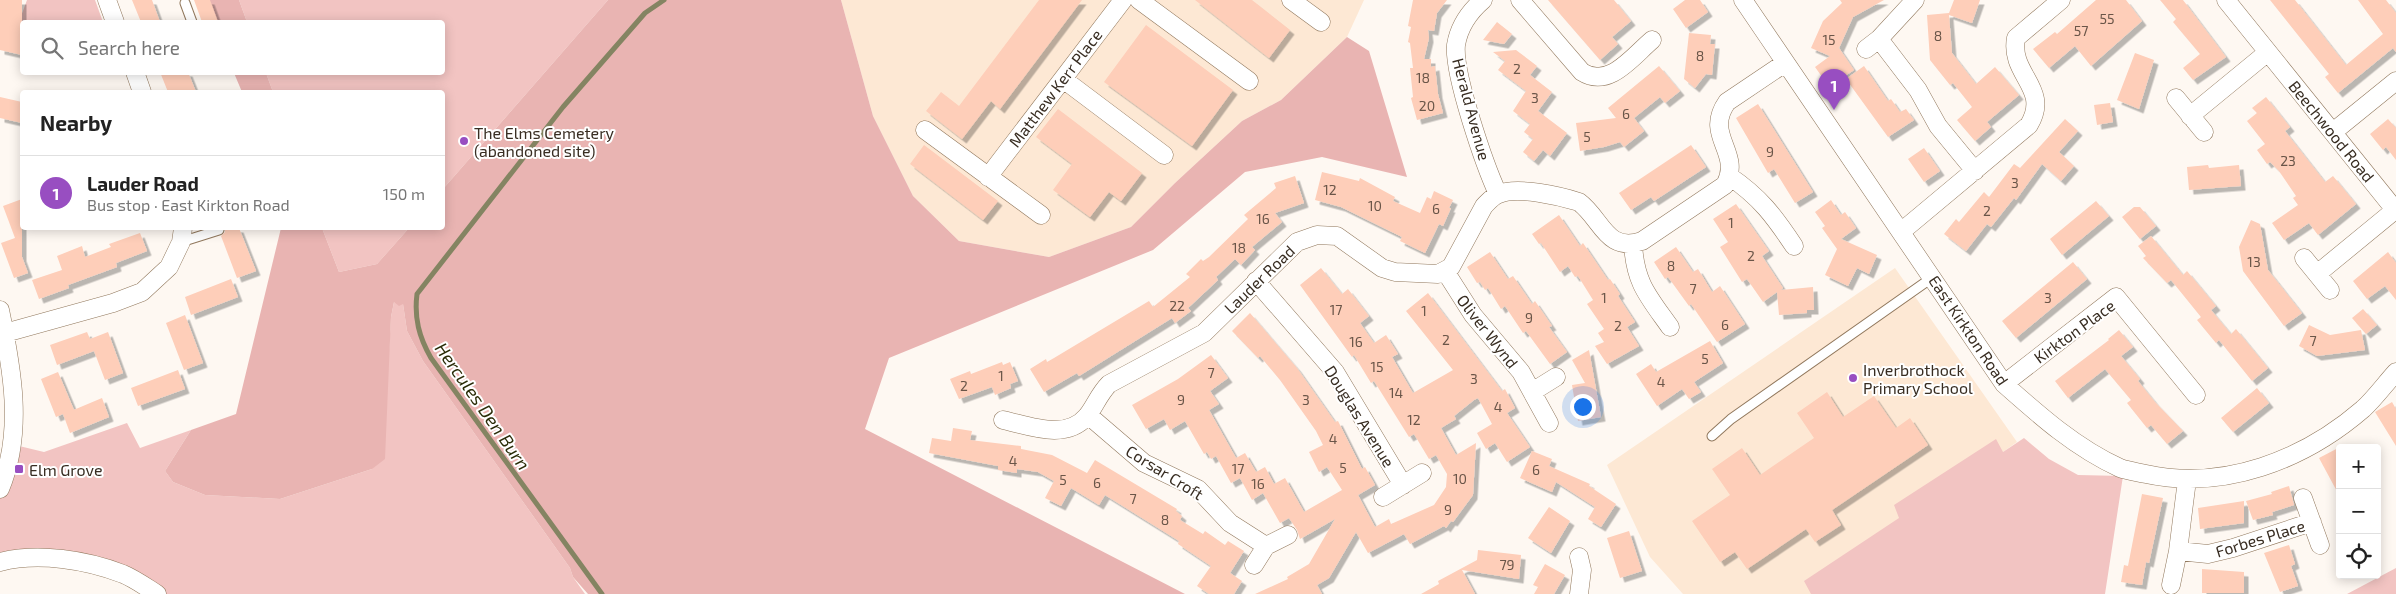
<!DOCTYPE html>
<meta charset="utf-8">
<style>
:root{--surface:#fff;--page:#f6f6f6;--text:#222;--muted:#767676;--line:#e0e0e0;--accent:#984ec1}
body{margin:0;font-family:"Exo 2",sans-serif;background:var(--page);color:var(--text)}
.controls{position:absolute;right:15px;bottom:15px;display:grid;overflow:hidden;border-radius:5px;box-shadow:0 2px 12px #0003}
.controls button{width:45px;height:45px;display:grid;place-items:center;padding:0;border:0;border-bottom:1px solid var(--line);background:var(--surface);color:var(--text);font:25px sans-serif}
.you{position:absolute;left:1582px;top:406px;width:18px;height:18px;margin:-12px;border:4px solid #fff;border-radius:50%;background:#1a73e8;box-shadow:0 0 0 8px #1a73e833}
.badge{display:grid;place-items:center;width:32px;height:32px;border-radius:50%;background:var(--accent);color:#fff;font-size:16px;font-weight:700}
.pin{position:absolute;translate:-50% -41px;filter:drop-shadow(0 1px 2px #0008)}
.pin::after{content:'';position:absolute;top:26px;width:18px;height:15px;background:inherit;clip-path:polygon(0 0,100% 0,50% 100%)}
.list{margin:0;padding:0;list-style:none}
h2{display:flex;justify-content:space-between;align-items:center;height:65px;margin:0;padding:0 20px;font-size:21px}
h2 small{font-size:16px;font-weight:400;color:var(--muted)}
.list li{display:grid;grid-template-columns:32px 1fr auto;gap:15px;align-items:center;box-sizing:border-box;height:75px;padding:0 20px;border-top:1px solid var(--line)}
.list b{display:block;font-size:19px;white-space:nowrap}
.list p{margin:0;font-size:16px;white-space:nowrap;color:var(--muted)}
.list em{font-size:16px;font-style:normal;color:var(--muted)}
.icon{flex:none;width:28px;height:28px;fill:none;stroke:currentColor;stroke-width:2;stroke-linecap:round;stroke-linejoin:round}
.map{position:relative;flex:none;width:2396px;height:594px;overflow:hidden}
.search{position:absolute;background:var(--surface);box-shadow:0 2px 12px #0003;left:20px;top:20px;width:425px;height:55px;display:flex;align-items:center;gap:12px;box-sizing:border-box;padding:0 18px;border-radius:5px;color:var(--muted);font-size:19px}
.panel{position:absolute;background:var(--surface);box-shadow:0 2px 12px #0003;left:20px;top:90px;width:425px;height:140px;border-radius:5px}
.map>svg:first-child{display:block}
.built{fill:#fde8d4}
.green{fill:#f2c4c2}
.forest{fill:#e9b4b2}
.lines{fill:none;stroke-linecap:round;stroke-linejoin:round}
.stream{stroke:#848462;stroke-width:5}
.building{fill:#feceb9;filter:url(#shadow)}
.lane-casing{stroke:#91785d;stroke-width:11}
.street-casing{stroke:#91785d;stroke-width:19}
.lane{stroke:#fff;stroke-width:9}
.street{stroke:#fff;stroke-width:18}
.poi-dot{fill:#984ec1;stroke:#fff;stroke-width:2}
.labels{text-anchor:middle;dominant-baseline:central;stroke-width:4;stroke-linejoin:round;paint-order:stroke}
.number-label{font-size:14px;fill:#6a5548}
.street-label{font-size:16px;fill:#382d22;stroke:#fff}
.poi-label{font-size:16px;fill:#382d22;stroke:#fff;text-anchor:start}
.water-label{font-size:18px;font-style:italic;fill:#2a2c08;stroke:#fff}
</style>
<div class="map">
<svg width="2396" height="594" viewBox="0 0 2396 594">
<defs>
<filter id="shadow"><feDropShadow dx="4.5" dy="4.5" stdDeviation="0" flood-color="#0004"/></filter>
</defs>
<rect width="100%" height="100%" fill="#fef8f2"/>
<path class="built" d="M841 0H1364L1347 37 1281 100 1242 121 1175 183 1131 227 1049 257 959 241 913 196 873 116Z
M1895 268 2017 442 2003 452 2078 594H1683L1650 557 1607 465Z"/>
<path class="green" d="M27 0H95L103 22H22V29L17 27Z
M239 0H608L443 189 442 92H273L266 73 442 72V22H247Z
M322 228H409L377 264 339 272Z
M394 302 403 304 407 331 423 361 570 568 573 577 585 594H161L129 569 0 559V497L15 445 44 452 127 423 140 448 191 430 165 471 173 482 205 495 280 499 372 469 387 384 391 317Z
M2024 438 2049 459 2078 475 2123 476 2105 594H1811L1804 581 1899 518 1894 505 1996 439 2003 452Z
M2396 568V594H2347Z"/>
<path class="forest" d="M207 0H239L247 22H215Z
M608 0H841L873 116 913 196 959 241 1049 257 1131 227 1175 183 1242 121 1281 100 1347 37 1369 51 1407 177 1322 157 1245 172 1153 250 889 358 865 429 1185 594H588L573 577 570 568 423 361 407 331 403 304 399 306 394 302 391 317 385 459 372 469 280 499 205 495 173 482 165 471 191 430 236 414 281 228H322L339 272 377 264 409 228H442L443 189Z
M234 73H266L273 92H242Z"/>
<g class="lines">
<path class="stream" d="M602 594 431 358C419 337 414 318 417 294L563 107 645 13 664 0"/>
</g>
<path class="building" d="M0 0H22V55L0 50Z
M132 0H152L160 22H141Z
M194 0H210L218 22H202Z
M1039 0H1082L1000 109 991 101 962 139 926 111 941 92 959 106Z
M1195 0H1252L1290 30 1269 58Z
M1413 0H1447L1437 13 1434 31 1428 30 1429 38 1424 59H1431V67L1435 66 1438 94 1443 113 1417 120 1411 98 1413 97 1410 68H1413L1410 43 1408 42 1411 27 1408 26Z
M1548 0H1614L1631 21 1612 37 1618 44 1600 60Z
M1685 0H1700L1708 12 1686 28 1673 9Z
M1840 0H1884L1853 17 1839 48 1854 70 1839 80 1835 74 1825 81 1815 67 1830 56 1811 48 1823 21 1842 3Z
M1954 0H1980L1972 23 1949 15 1952 53 1976 84 1995 67 2019 95 1987 122 1991 127 1975 141 1957 120 1972 107 1953 83 1950 85 1930 60 1927 15 1949 13Z
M2096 0H2126L2142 21 2091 66 2075 46 2049 68 2033 49 2055 32 2057 34Z
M2160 0H2183L2226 57 2193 80 2183 68 2200 54 2173 22 2176 19Z
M2270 0H2295L2346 65 2383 34 2358 0H2386L2396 13V52L2393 48 2338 93 2325 77 2329 74Z
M1497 22 1512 34 1504 44 1483 40Z
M1146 25 1233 90 1192 146 1104 82Z
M1689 33 1711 35 1710 44H1715L1712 75 1706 74 1695 88 1684 79Z
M1516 50 1537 66 1530 75 1552 92 1538 111 1567 133 1550 156 1543 150 1534 161 1523 152 1533 139 1524 132 1530 124 1513 111 1526 91 1498 70 1505 61 1493 52Z
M2135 53 2154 60 2139 109 2117 100Z
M1659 66 1680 91 1665 103 1660 97 1634 118 1644 131 1624 147 1620 142 1604 147 1580 151 1576 123 1616 118 1608 108Z
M1864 66 1888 101 1891 99 1900 112 1906 109 1914 120 1888 137 1846 79Z
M160 72H188L196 92H168Z
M0 97 22 102V123L0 118Z
M2266 97 2290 127 2285 131 2325 182 2333 176 2356 204 2318 235 2309 223 2284 240 2272 223 2298 205 2293 198 2296 196 2279 171 2270 162 2267 164 2257 150 2265 144 2247 121 2257 113 2252 108Z
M2110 103 2113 122 2097 125 2094 105Z
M1758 104 1813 192 1795 203 1774 169 1768 173 1736 118Z
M1058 109 1142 173 1121 201 1109 192 1090 217 1053 190 1072 164 1036 137Z
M2065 119 2078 131 2059 152 2074 166 2061 181 2042 164 2016 200 2014 198 1991 227 1987 224 1966 251 1944 234 1956 219 1959 222 1984 192 1989 197 2014 164 2020 168Z
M2388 119 2396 128V160L2386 147 2383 150 2370 134Z
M924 145 998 201 983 220 910 164Z
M1691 145 1706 167 1654 201 1651 197 1631 210 1619 193Z
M1924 148 1940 171 1924 182 1908 159Z
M2208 165 2209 168 2239 165 2241 186 2189 190 2187 167Z
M1322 172 1359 181 1360 178 1395 197 1393 201 1420 213 1427 197 1431 199 1434 191 1453 200 1449 208H1451L1443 226 1439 224 1425 253 1400 241 1402 237 1341 207 1315 200Z
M1295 176 1304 203 1275 213 1282 222 1252 247 1255 250 1241 265 1235 259 1216 277 1218 280 1188 308 1191 311 1175 323 1172 318 1079 376 1077 373 1044 392 1030 369 1046 359 1047 362 1054 358 1149 301 1153 307 1190 277 1186 274 1201 259 1203 261 1209 257 1248 219 1244 215 1276 188 1274 183Z
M22 199V257L28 273 14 278 1 243 15 238 3 206Z
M1831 200 1841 215 1845 212 1856 228 1841 239 1877 255 1869 274 1857 268 1848 286 1825 275 1837 249 1822 228 1825 226 1815 212Z
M2096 201 2109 216 2062 255 2050 239Z
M1736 204 1769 251 1762 256 1783 288 1781 290 1813 287 1814 310H1807V313L1779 315 1777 292 1763 302 1747 279 1742 282 1720 247 1728 242 1713 219Z
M2134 207H2140L2156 226 2140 239 2122 217Z
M1559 215 1580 246 1583 243 1608 280 1610 279 1620 294 1618 296 1635 322 1627 327 1639 346 1607 364 1595 346 1604 342 1598 333 1604 329 1587 304 1593 300 1578 276 1575 277 1568 266 1560 272 1541 243 1539 244 1532 234Z
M2251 220 2260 224 2268 270 2302 313 2284 326 2243 271 2239 247Z
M225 228H239L256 271 237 278 221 236 225 232Z
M140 233 147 251 116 263 117 267 68 285 69 288 39 299 32 280 62 270 57 256 82 246 85 257 111 247 109 244Z
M2151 236 2183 275 2187 271 2216 306 2211 310 2231 334 2236 329 2268 368 2252 381 2219 340 2216 343 2197 320 2201 317 2171 280 2167 283 2143 258 2146 256 2138 246Z
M1676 247 1693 272 1698 269 1712 292 1720 286 1745 324 1717 342 1691 304 1689 306 1668 277 1665 279 1654 262Z
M1490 252 1508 279 1513 276 1532 304 1535 301 1552 326 1549 327 1567 352 1550 364 1526 331 1523 333 1505 306 1501 309 1488 288 1485 290 1480 282 1477 283 1467 267Z
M2388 252 2396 263V300L2385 286 2367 299 2353 281Z
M2073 262 2087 279 2016 338 2002 321Z
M1321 268 1342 294 1348 289 1369 316 1360 323 1374 343 1386 335 1398 354 1392 357 1413 393 1453 370 1406 311 1428 293 1502 391 1505 389 1515 408 1507 413 1530 447 1507 462 1495 443 1486 449 1477 433 1492 424 1478 398 1474 400 1454 416 1456 419 1441 428 1456 455 1476 443 1473 495 1453 522 1451 521 1446 528 1444 526 1410 544 1404 534 1368 553 1356 532 1329 578 1317 585 1322 594H1255L1288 579 1287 577 1309 564 1335 519 1300 539 1297 530 1289 518 1280 523 1263 493 1252 500 1240 478 1231 483 1216 456 1211 459 1207 452 1204 454 1185 421 1170 430 1164 419 1146 429 1132 405 1178 379 1211 355 1228 378 1210 391 1219 404 1209 410 1236 458 1245 453 1256 472 1265 467 1274 484 1285 478 1304 512 1342 490 1327 467 1319 472 1309 452 1323 445 1316 431 1280 380 1260 356 1258 358 1232 331 1250 313 1297 368 1335 422 1338 421 1362 469 1365 467 1375 485 1358 495 1375 527 1389 519 1391 524 1434 505 1446 487 1447 474 1436 455 1429 459 1414 434 1409 437 1374 381 1371 383 1354 355 1352 357 1300 285Z
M231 279 238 297 191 315 185 297Z
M2363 309 2377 325 2366 334 2352 318Z
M185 315 203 363 184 370 166 323Z
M2309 325 2330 335 2361 330 2365 350 2317 356 2299 346Z
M2119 330 2133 347 2121 356 2140 379 2138 381 2155 402 2183 431 2167 444 2151 425 2147 428 2127 403 2131 400 2105 369 2068 398 2055 381 2109 340 2108 339Z
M87 332 90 339 108 332 123 373 105 380 94 351 57 365 50 345Z
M1710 341 1723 363 1694 382 1701 392 1689 399 1682 389 1657 406 1636 374 1651 364 1656 372Z
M1589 350 1601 417 1578 421 1572 385 1585 383 1572 360Z
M1002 362 1003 365 1010 362 1018 381 1010 384 1011 388 995 395 992 387 959 399 950 379 970 371 971 374Z
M178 370 185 389 138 406 131 388Z
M58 372 74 410 64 414 102 398 109 417 70 433 63 414 56 417 41 379Z
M2257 388 2269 403 2233 432 2221 418Z
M1827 392 1843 417 1874 396 1896 428 1910 418 1928 445 1832 510 1841 525 1815 542 1806 529 1747 569 1735 552 1720 562 1692 521 1730 495 1712 469 1742 448 1760 475 1814 438 1797 413Z
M2392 402 2396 409V446L2375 412Z
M953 428 972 431 970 440 1021 446V449L1052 455 1087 473 1095 460 1177 509 1176 511 1182 516 1180 520 1203 534 1205 531 1225 545 1228 541 1244 551 1230 573 1242 581 1234 594H1209L1197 586 1211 566 1178 544 1179 541 1105 495 1099 505 1071 488 1061 506 1045 498 1054 481 1038 472 1017 469V473L998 470V466L929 453 932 438 951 441Z
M2340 447V497L2319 458Z
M1532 451 1552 459 1549 466 1590 484 1589 486 1616 504 1601 527 1588 519 1595 507 1556 482 1552 492 1520 478Z
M2289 486 2294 505 2272 512 2273 515 2253 520 2246 501 2272 494 2271 492Z
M2142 494 2163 498 2149 563 2146 562 2142 585 2121 582 2124 565 2128 566Z
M2244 501V523L2200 529 2198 508Z
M1549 507 1570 521 1551 553 1528 538Z
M1629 531 1642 571 1620 578 1607 538Z
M2289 545 2295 564 2291 566 2298 586 2280 592 2264 553Z
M1478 550 1521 555 1519 579 1462 570 1475 594H1421L1439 584 1438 581 1477 560Z
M1545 564 1565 575 1554 594H1534L1538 587 1533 585Z
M2202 569 2244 572V593H2202Z"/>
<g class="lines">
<g class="lane-casing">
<path id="lane" d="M185 3 192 22
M181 242 219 230
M1712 436 1731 419 1933 277"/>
</g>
<g class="street-casing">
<path id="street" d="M107 0 115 22
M1139 0 1249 81
M1291 0 1321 22
M1483 0C1469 12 1459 27 1456 45 1453 74 1485 166 1498 194
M1520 0 1582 72C1609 89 1632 57 1652 40
M1743 0 2004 384C2040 416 2076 448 2120 468 2128 471 2137 472 2146 474 2224 491 2304 460 2363 409 2375 398 2385 384 2396 372
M1915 0 1879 39 1918 90 1938 126 1975 171
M2226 0 2396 211
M1866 49 1879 39
M135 72 142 92
M1063 79 1164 155
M2176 98 2204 132
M2190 116 2268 52
M925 130 1041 215
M2333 132 2396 81
M1729 176C1760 197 1774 216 1794 246
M988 177 1123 0
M1902 231 2029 125C2051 88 2009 75 2016 38L2061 0
M1633 244C1635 283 1648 296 1670 327
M2304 258 2330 290
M1445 271 1473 315 1521 372 1549 423
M2317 274 2395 210
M1256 281 1335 372 1403 485
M0 310C12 368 24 432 0 489
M5 333 113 303 142 292 169 267 181 242 183 228
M2004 384 2116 297 2196 395
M1532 392 1556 377
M1088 415 1144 463 1198 489 1230 523 1266 546
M1003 420C1030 426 1066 441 1087 416 1095 406 1099 394 1109 384L1204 333 1297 242 1317 235 1337 236 1382 268 1395 272 1438 274 1451 267 1484 206C1488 202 1493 196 1499 194 1517 186 1560 196 1579 202 1602 219 1606 253 1642 241L1725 185C1743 152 1703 136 1727 102L1785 63
M2187 480 2178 551 2208 554 2233 548 2312 522
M1383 497 1422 473
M2303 498 2320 545
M0 562C38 552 87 560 123 574 135 579 146 587 157 594
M1254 565 1266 546 1288 535
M2171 585 2178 551
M1579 594 1582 570 1579 557"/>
</g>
<use href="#lane" class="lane"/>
<use href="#street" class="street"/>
</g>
<g class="poi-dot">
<circle cx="464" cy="141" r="5"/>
<circle cx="1853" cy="378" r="5"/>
<rect x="14" y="464" width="10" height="10" rx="2.5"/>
</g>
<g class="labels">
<g class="number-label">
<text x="2107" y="18">55</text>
<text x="2081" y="30">57</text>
<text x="1938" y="35">8</text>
<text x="1829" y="39">15</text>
<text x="1700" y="55">8</text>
<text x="1517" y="68">2</text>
<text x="1423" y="77">18</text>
<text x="1535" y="97">3</text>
<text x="1427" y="105">20</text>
<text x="1626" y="113">6</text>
<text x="1587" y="136">5</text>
<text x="1770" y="151">9</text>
<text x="2288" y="160">23</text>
<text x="2015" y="182">3</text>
<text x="1330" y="189">12</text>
<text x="1375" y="205">10</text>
<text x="1436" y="208">6</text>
<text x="1987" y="210">2</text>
<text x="1263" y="218">16</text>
<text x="1731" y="222">1</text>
<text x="1239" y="247">18</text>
<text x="1751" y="255">2</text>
<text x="2254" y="261">13</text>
<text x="1671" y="265">8</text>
<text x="1693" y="288">7</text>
<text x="1604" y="297">1</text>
<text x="2048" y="297">3</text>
<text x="1177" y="305">22</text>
<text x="1336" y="309">17</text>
<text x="1424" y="310">1</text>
<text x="1529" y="317">9</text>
<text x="1725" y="324">6</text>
<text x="1618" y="325">2</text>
<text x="1446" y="339">2</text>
<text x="2313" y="340">7</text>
<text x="1356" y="341">16</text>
<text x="1705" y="358">5</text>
<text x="1377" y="366">15</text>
<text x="1211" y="372">7</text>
<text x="1001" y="375">1</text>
<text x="1474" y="378">3</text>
<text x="1661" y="381">4</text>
<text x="964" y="385">2</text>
<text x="1396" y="392">14</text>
<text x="1181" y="399">9</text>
<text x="1306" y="399">3</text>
<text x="1498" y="406">4</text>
<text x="1414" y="419">12</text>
<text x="1333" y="438">4</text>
<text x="1013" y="460">4</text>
<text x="1343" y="467">5</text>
<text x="1238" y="468">17</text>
<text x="1536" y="469">6</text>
<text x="1460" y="478">10</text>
<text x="1063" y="479">5</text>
<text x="1097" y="482">6</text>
<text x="1258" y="483">16</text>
<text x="1133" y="498">7</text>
<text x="1448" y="509">9</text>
<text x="1165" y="519">8</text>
<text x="1507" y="564">79</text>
</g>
<g class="street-label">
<text transform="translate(1055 88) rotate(-53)">Matthew Kerr Place</text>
<text transform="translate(1472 109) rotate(75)">Herald Avenue</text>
<text transform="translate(2332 131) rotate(51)">Beechwood Road</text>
<text transform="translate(1259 279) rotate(-44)">Lauder Road</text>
<text transform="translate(1969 330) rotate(56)">East Kirkton Road</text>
<text transform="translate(1488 331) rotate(52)">Oliver Wynd</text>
<text transform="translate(2074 331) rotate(-36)">Kirkton Place</text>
<text transform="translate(1360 416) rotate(58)">Douglas Avenue</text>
<text transform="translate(1165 472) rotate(32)">Corsar Croft</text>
<text transform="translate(2260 538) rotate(-17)">Forbes Place</text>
</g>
<g class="poi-label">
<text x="474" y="132">The Elms Cemetery<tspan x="474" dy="18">(abandoned site)</tspan></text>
<text x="1863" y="369">Inverbrothock<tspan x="1863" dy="18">Primary School</tspan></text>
<text x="29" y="469">Elm Grove</text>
</g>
<g class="water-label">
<text transform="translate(483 406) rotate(55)">Hercules Den Burn</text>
</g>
</g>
</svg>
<div class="controls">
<button>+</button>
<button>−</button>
<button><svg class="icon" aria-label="locate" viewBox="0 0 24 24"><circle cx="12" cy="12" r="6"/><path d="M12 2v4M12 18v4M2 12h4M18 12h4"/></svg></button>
</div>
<div class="you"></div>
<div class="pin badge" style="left:1834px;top:110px">1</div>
<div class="search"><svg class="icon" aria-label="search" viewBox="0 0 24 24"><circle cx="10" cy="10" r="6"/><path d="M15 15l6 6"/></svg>Search here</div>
<section class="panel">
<h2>Nearby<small></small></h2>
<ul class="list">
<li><span class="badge">1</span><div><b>Lauder Road</b><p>Bus stop · East Kirkton Road</p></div><em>150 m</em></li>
</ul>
</section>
</div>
